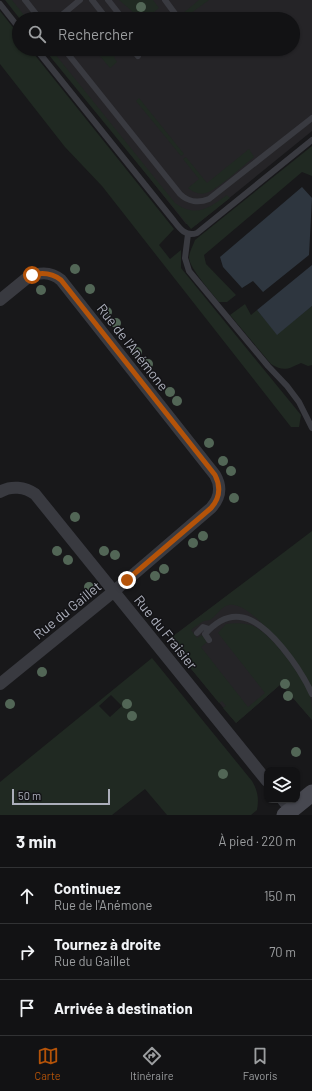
<!DOCTYPE html>
<html lang="fr">
<meta charset="utf-8">
<style>
:root{--surface:#121214;--page:#1b1b1d;--text:#f1f3f6;--muted:#9c9ea0;--line:#313234;--accent:#b45309}
body{margin:0;font-family:Barlow,sans-serif;background:var(--page);color:var(--text)}
.controls{position:absolute;right:12px;bottom:12px;display:grid;overflow:hidden;border-radius:8px;box-shadow:0 1px 3px #0004}
.controls button{width:36px;height:36px;display:grid;place-items:center;padding:0;border:0;border-bottom:1px solid var(--line);background:var(--surface);color:var(--text);font:20px sans-serif}
.scale{position:absolute;left:12px;bottom:10px;width:98px;box-sizing:border-box;padding-left:4px;border:2px solid #abaeba;border-top:0;font-size:11px;line-height:14px;white-space:nowrap;color:#abaeba;-webkit-text-stroke:3px #131316;paint-order:stroke}
.stop{position:absolute;width:12px;height:12px;margin:-9px;border:3px solid #b45309;border-radius:50%;background:#fff}
.stop.end{background:#b45309;border-color:#fff;box-shadow:0 1px 4px #0008}
.list{margin:0;padding:0;list-style:none}
h2{display:flex;justify-content:space-between;align-items:center;height:52px;margin:0;padding:0 16px;font-size:17px}
h2 small{font-size:13px;font-weight:400;color:var(--muted)}
.list li{display:grid;grid-template-columns:26px 1fr auto;gap:12px;align-items:center;box-sizing:border-box;height:56px;padding:0 16px;border-top:1px solid var(--line)}
.list b{display:block;font-size:15px;white-space:nowrap}
.list p{margin:0;font-size:13px;white-space:nowrap;color:var(--muted)}
.list em{font-size:13px;font-style:normal;color:var(--muted)}
.icon{flex:none;width:22px;height:22px;fill:none;stroke:currentColor;stroke-width:2;stroke-linecap:round;stroke-linejoin:round}
.map{position:relative;flex:none;width:312px;height:815px;overflow:hidden}
.search{position:absolute;background:var(--surface);box-shadow:0 1px 3px #0004;left:12px;right:12px;top:12px;height:44px;display:flex;align-items:center;gap:10px;box-sizing:border-box;padding:0 14px;border-radius:22px;color:var(--muted);font-size:15px}
.sheet{height:220px;background:var(--surface)}
nav{display:flex;justify-content:space-around;align-items:center;box-sizing:border-box;height:56px;border-top:1px solid var(--line);background:var(--surface);font-size:11px;color:var(--muted)}
nav a{display:grid;justify-items:center;gap:2px}
nav .on{color:var(--accent)}
.map>svg:first-child{display:block}
.built{fill:#252427}
.green{fill:#202922;fill-rule:evenodd}
.water{fill:#2e363f}
.lines{fill:none;stroke-linecap:round;stroke-linejoin:round}
.lane{stroke:#393a40;stroke-width:6}
.street{stroke:#393a40;stroke-width:12}
.secondary{stroke:#474850;stroke-width:17}
.tree{fill:#526656}
.route{stroke:#b45309;stroke-width:5}
.labels{text-anchor:middle;dominant-baseline:central;stroke-width:3;stroke-linejoin:round;paint-order:stroke}
.street-label{font-size:14px;fill:#abaeba;stroke:#131316}
</style>
<div class="map">
<svg width="312" height="815" viewBox="0 0 312 815">
<rect width="100%" height="100%" fill="#18181a"/>
<path class="built" d="M8 0H312V131L196 225 186 224 47 49H293V19H23Z
M240 586 312 676V720L281 684 236 723 174 648 178 643 172 637Z"/>
<path class="green" d="M5 0H12L27 19H20Z
M119 0H153L159 8 150 15 153 19H141Z
M199 0H209L183 19 181 15Z
M0 11 19 35V49H30L174 229 159 245 170 259 181 250V268L301 415 299 427H291L102 186 65 147 0 64Z
M44 49H51L175 203C196 218 209 208 227 195L230 198 191 229Z
M94 49H125L129 53 126 54 122 49 114 57 117 62 110 68Z
M139 98 184 154 181 156 136 101Z
M312 146V176L302 172 204 255 206 264 236 295 227 302H219C212 293 190 269 189 258 189 252 193 246 195 240Z
M249 149 254 157C244 165 217 190 206 193 199 195 193 192 188 188L199 179 183 159 186 157 207 183Z
M245 304 251 315 257 310 277 334 312 306V365L308 366 301 363C288 369 284 372 271 364L230 315Z
M312 531V688C298 669 255 601 229 605 221 606 217 616 210 620 209 620 205 621 204 621 200 623 195 627 191 630L197 638 202 635 207 642 201 647 248 707 265 693 218 633 226 624C235 623 242 623 251 625 271 632 305 679 311 699 312 705 312 713 312 720L281 684 236 723 223 708 226 706 222 701 219 703 174 648 178 643 172 637Z
M152 658 252 781C258 791 259 799 257 810L251 815H167L145 789 112 815H0V782ZM111 695 122 706 110 717 99 706Z"/>
<path class="water" d="M302 187 312 198 309 255 263 292 253 281 242 288 223 267 220 257Z
M312 265V306L277 335 257 310Z"/>
<g class="lines">
<path class="lane" d="M25 0 40 19
M92 0 107 19
M108 0 123 19
M165 0 179 19
M0 4 19 28
M57 19 80 0
M36 49 174 221C180 229 186 237 197 233L312 140
M64 49 180 194C188 202 199 203 209 199L312 118
M132 49 138 56
M188 234 185 258 189 271 268 366 287 386 299 402 312 428
M197 633 203 627 209 629
M209 640 205 634C214 624 226 615 240 617 268 620 301 670 312 694"/>
<path class="street" d="M0 300 27 278C39 272 50 271 61 280L215 475C222 487 220 498 211 508L113 592 0 684
M0 492C11 485 25 487 35 494L267 781
M283 800 291 810"/>
<path class="secondary" d="M285 815 312 793"/>
</g>
<g class="tree">
<circle cx="141" cy="7" r="5"/>
<circle cx="75" cy="269" r="5"/>
<circle cx="90" cy="289" r="5"/>
<circle cx="41" cy="290" r="5"/>
<circle cx="107" cy="312" r="5"/>
<circle cx="116" cy="323" r="5"/>
<circle cx="137" cy="352" r="5"/>
<circle cx="148" cy="364" r="5"/>
<circle cx="170" cy="392" r="5"/>
<circle cx="177" cy="401" r="5"/>
<circle cx="209" cy="443" r="5"/>
<circle cx="223" cy="461" r="5"/>
<circle cx="231" cy="471" r="5"/>
<circle cx="234" cy="498" r="5"/>
<circle cx="75" cy="517" r="5"/>
<circle cx="203" cy="536" r="5"/>
<circle cx="193" cy="543" r="5"/>
<circle cx="57" cy="551" r="5"/>
<circle cx="104" cy="551" r="5"/>
<circle cx="115" cy="555" r="5"/>
<circle cx="68" cy="560" r="5"/>
<circle cx="164" cy="569" r="5"/>
<circle cx="155" cy="576" r="5"/>
<circle cx="89" cy="587" r="5"/>
<circle cx="42" cy="672" r="5"/>
<circle cx="285" cy="684" r="5"/>
<circle cx="288" cy="696" r="5"/>
<circle cx="10" cy="704" r="5"/>
<circle cx="127" cy="704" r="5"/>
<circle cx="132" cy="716" r="5"/>
<circle cx="296" cy="752" r="5"/>
<circle cx="223" cy="774" r="5"/>
</g>
<g class="lines">
<path class="route" d="M32 275C43 272 52 273 61 280L215 475C221 487 220 498 211 508L127 580"/>
</g>
<g class="labels">
<g class="street-label">
<text transform="translate(133 347) rotate(52)">Rue de l'Anémone</text>
<text transform="translate(67 610) rotate(-39)">Rue du Gaillet</text>
<text transform="translate(166 632) rotate(51)">Rue du Fraisier</text>
</g>
</g>
</svg>
<div class="controls">
<button><svg class="icon" aria-label="layers" viewBox="0 0 24 24"><path d="M12 4l9 5-9 5-9-5zM3 14l9 5 9-5"/></svg></button>
</div>
<div class="scale">50 m</div>
<div class="stop" style="left:32px;top:275px"></div>
<div class="stop end" style="left:127px;top:580px"></div>
<div class="search"><svg class="icon" aria-label="search" viewBox="0 0 24 24"><circle cx="10" cy="10" r="6"/><path d="M15 15l6 6"/></svg>Rechercher</div>
</div>
<section class="sheet">
<h2>3 min<small>À pied · 220 m</small></h2>
<ul class="list">
<li><svg class="icon" aria-label="ahead" viewBox="0 0 24 24"><path d="M12 20V5M6 11l6-6 6 6"/></svg><div><b>Continuez</b><p>Rue de l'Anémone</p></div><em>150 m</em></li>
<li><svg class="icon" aria-label="right" viewBox="0 0 24 24"><path d="M7 20v-9h11M14 6l5 5-5 5"/></svg><div><b>Tournez à droite</b><p>Rue du Gaillet</p></div><em>70 m</em></li>
<li><svg class="icon" aria-label="arrive" viewBox="0 0 24 24"><path d="M6 21V4h12l-3 4 3 4H6"/></svg><div><b>Arrivée à destination</b></div></li>
</ul>
</section>
<nav>
<a class="on"><svg class="icon" aria-label="map" viewBox="0 0 24 24"><path d="M3 6l6-2 6 2 6-2v14l-6 2-6-2-6 2zM9 4v14M15 6v14"/></svg>Carte</a>
<a><svg class="icon" aria-label="directions" viewBox="0 0 24 24"><path d="M12 3l9 9-9 9-9-9zM9 14v-3h6M13 9l2 2-2 2"/></svg>Itinéraire</a>
<a><svg class="icon" aria-label="saved" viewBox="0 0 24 24"><path d="M7 4h10v16l-5-4-5 4z"/></svg>Favoris</a>
</nav>
